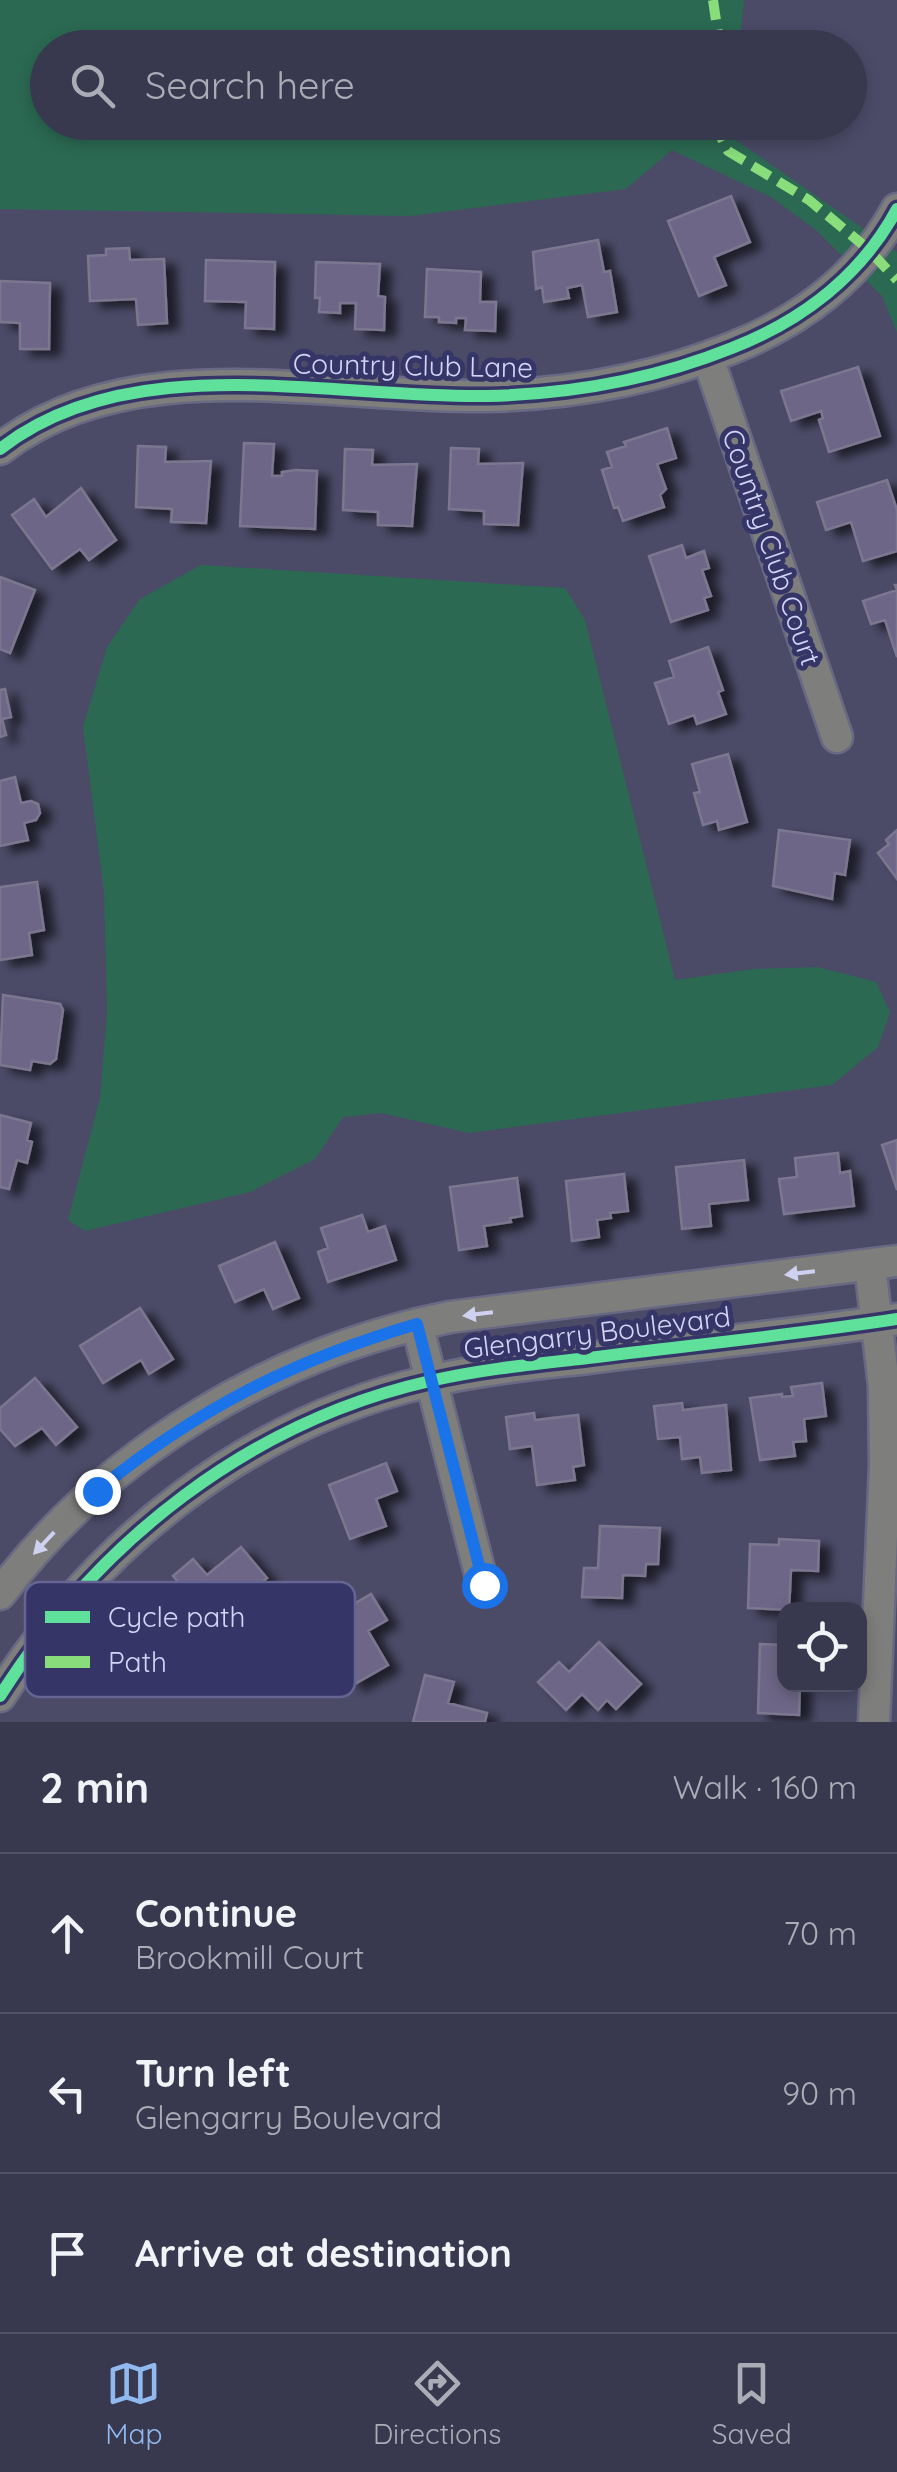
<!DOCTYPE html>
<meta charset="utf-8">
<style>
:root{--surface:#38384e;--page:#3f3f55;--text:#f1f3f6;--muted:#abacb6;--line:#525266;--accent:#90b9f0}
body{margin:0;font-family:Quicksand,sans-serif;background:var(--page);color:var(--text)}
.controls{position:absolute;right:30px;bottom:30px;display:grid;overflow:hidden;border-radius:20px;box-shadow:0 5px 15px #0003}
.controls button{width:90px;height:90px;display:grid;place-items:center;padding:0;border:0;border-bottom:2px solid var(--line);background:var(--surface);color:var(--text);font:50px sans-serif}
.stop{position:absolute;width:30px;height:30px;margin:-22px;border:8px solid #1a73e8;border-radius:50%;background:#fff}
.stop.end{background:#1a73e8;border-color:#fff;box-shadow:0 2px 10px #0008}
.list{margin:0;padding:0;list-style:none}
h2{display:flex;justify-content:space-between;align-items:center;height:130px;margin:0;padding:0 40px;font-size:42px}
h2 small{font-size:32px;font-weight:400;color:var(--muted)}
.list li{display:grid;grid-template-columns:65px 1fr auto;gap:30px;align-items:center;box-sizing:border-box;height:160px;padding:0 40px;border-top:2px solid var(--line)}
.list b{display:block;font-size:38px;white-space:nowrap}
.list p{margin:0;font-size:32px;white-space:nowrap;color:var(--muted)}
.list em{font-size:32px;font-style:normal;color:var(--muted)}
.icon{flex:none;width:55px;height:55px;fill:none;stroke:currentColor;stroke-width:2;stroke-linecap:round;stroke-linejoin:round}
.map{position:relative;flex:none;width:897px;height:1722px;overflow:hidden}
.search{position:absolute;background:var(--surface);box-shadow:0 5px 15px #0003;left:30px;right:30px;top:30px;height:110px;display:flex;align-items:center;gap:25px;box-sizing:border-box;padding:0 35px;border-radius:55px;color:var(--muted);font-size:38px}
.sheet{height:610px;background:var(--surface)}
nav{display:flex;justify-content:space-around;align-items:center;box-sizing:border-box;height:140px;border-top:2px solid var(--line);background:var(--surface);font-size:28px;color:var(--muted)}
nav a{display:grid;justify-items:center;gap:5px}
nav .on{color:var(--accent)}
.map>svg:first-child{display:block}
.green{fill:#2b6952}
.building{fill:#6e6686;stroke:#7b778f;stroke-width:2.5;filter:url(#shadow)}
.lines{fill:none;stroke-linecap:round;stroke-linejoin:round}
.minor-casing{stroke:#686982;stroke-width:35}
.minor{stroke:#7e7e7d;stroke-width:30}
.quiet{stroke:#8add7b;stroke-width:10;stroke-dasharray:20 10;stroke-linecap:butt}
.cycleway-casing{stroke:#353568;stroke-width:19}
.cycleway{stroke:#60e19b;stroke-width:12}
.oneway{fill:#ced1ef}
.route{stroke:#1a73e8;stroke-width:12}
.labels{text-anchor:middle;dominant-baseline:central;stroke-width:10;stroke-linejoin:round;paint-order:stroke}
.street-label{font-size:28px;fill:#d2d5f5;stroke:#353568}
.key{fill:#353568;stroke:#646592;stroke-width:2.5}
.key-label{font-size:28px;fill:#d2d5f5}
</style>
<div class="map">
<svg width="897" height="1722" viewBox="0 0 897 1722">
<defs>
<filter id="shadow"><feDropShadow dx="11" dy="6" stdDeviation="5" flood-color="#0009"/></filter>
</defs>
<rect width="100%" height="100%" fill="#4b4b68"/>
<path class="green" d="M0 0H744L739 47 48 48V122L731 123 730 136 897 252V333L882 296 816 230 771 197 672 150 626 189 410 216 0 209Z
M201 565 565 588 585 620 675 980 753 969 818 967 876 982 890 1012 878 1047 832 1085 469 1133 381 1113 343 1117 315 1159 250 1192 85 1231 68 1220 100 1098 107 1011 104 892 83 727 107 647 140 599Z"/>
<path class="building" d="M731 196 750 242 714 257 726 285 699 296 668 221Z
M598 240 604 272 610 271 617 312 588 317 582 285 567 288 569 298 544 302 542 287 536 289 533 252Z
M129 248 130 260 164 259 167 323 138 325 136 299 90 301 88 256 106 255V249Z
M206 260 275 262 274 329 245 328 246 302 205 301Z
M316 262 380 264 378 296 385 297 384 330 355 329 356 303H340V313L319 312 320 298H315Z
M427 269 481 272 480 302H496L495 331 465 330 466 318H456V323L439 322V317H425Z
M0 281 50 283 49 349H20V323L0 322Z
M858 367 880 436 829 452 819 420 823 418 821 411 791 421 781 391Z
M667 428 676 458 657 464 666 489 660 495 664 507 623 521 618 507 614 508 602 470 612 467 607 452 626 446 624 442Z
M244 443 274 444 272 476H282V472L296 470 317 471 315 529 240 526Z
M138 446 166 447 165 462 211 461 206 523 171 522 172 509 136 507Z
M451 448 479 449 478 464 523 463 518 525 484 524V511L449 509Z
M345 449 373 450 372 465 417 464 412 526 378 525V512L343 510Z
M887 480 897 510V551L863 561 851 522 826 530 817 502Z
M81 488 116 540 89 560 80 549 52 569 12 515 34 499 46 517Z
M682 545 686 558 704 551 709 568 702 570 711 596 704 598 708 610 671 622 649 556Z
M0 577 35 590 10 653 0 649Z
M895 585H897V657L885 620 871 624 863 601 897 590Z
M708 647 723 690 718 692 726 714 697 724 694 715 669 724 655 683 674 677 669 661Z
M5 689 11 717 2 719 6 735 0 737V690Z
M728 754 747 822 719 830 717 821 703 825 694 793 700 792 692 764Z
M15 777 21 803 31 801 38 804 40 813 36 820 24 823 28 840 0 846V781Z
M779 830 850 840 845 875 835 873 832 899 773 886Z
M897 830V879L878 853 889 844 886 840Z
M37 882 44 930 29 933 32 955 0 960V887Z
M3 995 60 1004 63 1010 56 1059 50 1064 32 1061 30 1070 0 1065Z
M0 1115 31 1123 27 1140 32 1142 27 1163 17 1160 9 1189 0 1187Z
M897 1140V1190L882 1145Z
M838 1153 840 1173 850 1171 854 1206 784 1214 779 1179 797 1177 795 1158Z
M744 1160 748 1200 709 1204 711 1226 682 1229 676 1167Z
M624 1174 628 1211 610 1213 611 1218 597 1220 599 1237 572 1241 566 1181Z
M517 1178 522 1216 510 1218 511 1222 484 1226 487 1246 459 1250 450 1187Z
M362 1215 368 1232 385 1226 396 1260 328 1282 318 1252 328 1248 321 1228Z
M275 1242 299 1298 273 1309 264 1289 235 1302 219 1266Z
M140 1308 173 1359 149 1374 141 1360 103 1383 80 1346Z
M35 1378 77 1427 56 1445 42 1428 15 1446 0 1429V1408Z
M822 1383 826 1416 804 1419 806 1441 793 1442 795 1456 760 1460 750 1398 782 1394V1397L793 1396 791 1387Z
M682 1403 683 1410 726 1405 731 1470 702 1473 700 1457 682 1459 680 1437 658 1439 654 1406Z
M534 1413 535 1420 578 1415 584 1465 573 1467 575 1480 537 1485 532 1446 510 1449 506 1417Z
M386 1463 397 1491 376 1499 386 1526 350 1539 329 1485Z
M600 1526 660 1528 658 1564H646L645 1576 623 1575 622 1598 582 1597 584 1568H598Z
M779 1539 819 1541 818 1571 791 1570 789 1610 748 1608 750 1544 779 1545Z
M241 1547 267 1578 213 1624 173 1576 193 1559 207 1575Z
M371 1594 387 1620 368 1631 388 1665 353 1685 318 1625Z
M599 1642 641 1684 616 1709 607 1700 598 1710 582 1694 566 1710 538 1682 559 1662 569 1672Z
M760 1644 784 1645V1684H800L799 1715 758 1713Z
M425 1675 454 1682 448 1703 487 1713 485 1722H413Z"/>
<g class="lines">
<g class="minor-casing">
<path id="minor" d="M708 358 837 737
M0 449C131 346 332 399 488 396 571 394 655 379 732 348 801 321 861 276 897 209
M870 1265 884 1386 885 1465 874 1722
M417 1324 483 1585
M0 1594C108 1450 275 1352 450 1317L897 1261
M0 1696C98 1541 249 1422 430 1381 482 1369 535 1364 588 1358 691 1345 794 1335 897 1319"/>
</g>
<use href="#minor" class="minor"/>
<path class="quiet" d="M713 0 720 48
M719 122V133L728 151 809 200 868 249 897 280"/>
<g class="cycleway-casing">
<path id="cycleway" d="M0 449C131 346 332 399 488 396 571 394 655 379 732 348 801 321 861 276 897 209
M0 1696C98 1541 249 1422 430 1381 482 1369 535 1364 588 1358 691 1345 794 1335 897 1319"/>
</g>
<use href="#cycleway" class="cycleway"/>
</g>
<defs><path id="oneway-solid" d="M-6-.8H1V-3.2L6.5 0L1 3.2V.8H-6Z" transform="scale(2.5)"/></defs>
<g class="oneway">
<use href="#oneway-solid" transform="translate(800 1273) rotate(173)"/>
<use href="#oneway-solid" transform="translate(478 1314) rotate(173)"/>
<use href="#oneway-solid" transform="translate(44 1543) rotate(133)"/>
</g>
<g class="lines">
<path class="route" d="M97 1491C196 1409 294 1360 417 1324L484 1585"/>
</g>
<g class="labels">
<g class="street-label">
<text transform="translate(413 365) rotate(1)">Country Club Lane</text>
<text transform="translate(772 547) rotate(71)">Country Club Court</text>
<text transform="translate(597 1332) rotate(-7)">Glengarry Boulevard</text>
</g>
</g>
<rect x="25" y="1582" width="330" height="115" rx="15" class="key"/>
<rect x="45" y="1611" width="45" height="12" fill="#60e19b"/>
<rect x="45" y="1656" width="45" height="12" fill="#8add7b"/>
<g class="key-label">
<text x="108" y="1627">Cycle path</text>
<text x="108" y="1672">Path</text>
</g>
</svg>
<div class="controls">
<button><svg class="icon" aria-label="locate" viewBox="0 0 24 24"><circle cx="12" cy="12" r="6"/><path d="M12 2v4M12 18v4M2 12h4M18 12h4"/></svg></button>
</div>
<div class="stop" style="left:484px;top:1585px"></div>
<div class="stop end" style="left:97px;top:1491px"></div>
<div class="search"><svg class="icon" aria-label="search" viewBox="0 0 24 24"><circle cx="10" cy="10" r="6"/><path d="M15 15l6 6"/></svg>Search here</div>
</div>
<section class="sheet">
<h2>2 min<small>Walk · 160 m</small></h2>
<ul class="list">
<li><svg class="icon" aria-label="ahead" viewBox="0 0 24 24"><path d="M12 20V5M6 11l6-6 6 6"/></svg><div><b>Continue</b><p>Brookmill Court</p></div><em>70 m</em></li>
<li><svg class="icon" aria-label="left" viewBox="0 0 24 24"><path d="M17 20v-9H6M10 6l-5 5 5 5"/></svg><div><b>Turn left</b><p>Glengarry Boulevard</p></div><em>90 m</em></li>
<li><svg class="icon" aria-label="arrive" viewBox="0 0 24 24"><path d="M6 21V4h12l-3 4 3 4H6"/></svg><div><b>Arrive at destination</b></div></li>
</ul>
</section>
<nav>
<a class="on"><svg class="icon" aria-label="map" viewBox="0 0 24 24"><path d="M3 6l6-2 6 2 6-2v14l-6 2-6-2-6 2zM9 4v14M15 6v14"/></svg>Map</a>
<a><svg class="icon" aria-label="directions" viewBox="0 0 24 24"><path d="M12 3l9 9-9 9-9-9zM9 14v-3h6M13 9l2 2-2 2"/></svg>Directions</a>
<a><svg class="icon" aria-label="saved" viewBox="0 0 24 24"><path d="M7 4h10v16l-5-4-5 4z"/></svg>Saved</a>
</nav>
